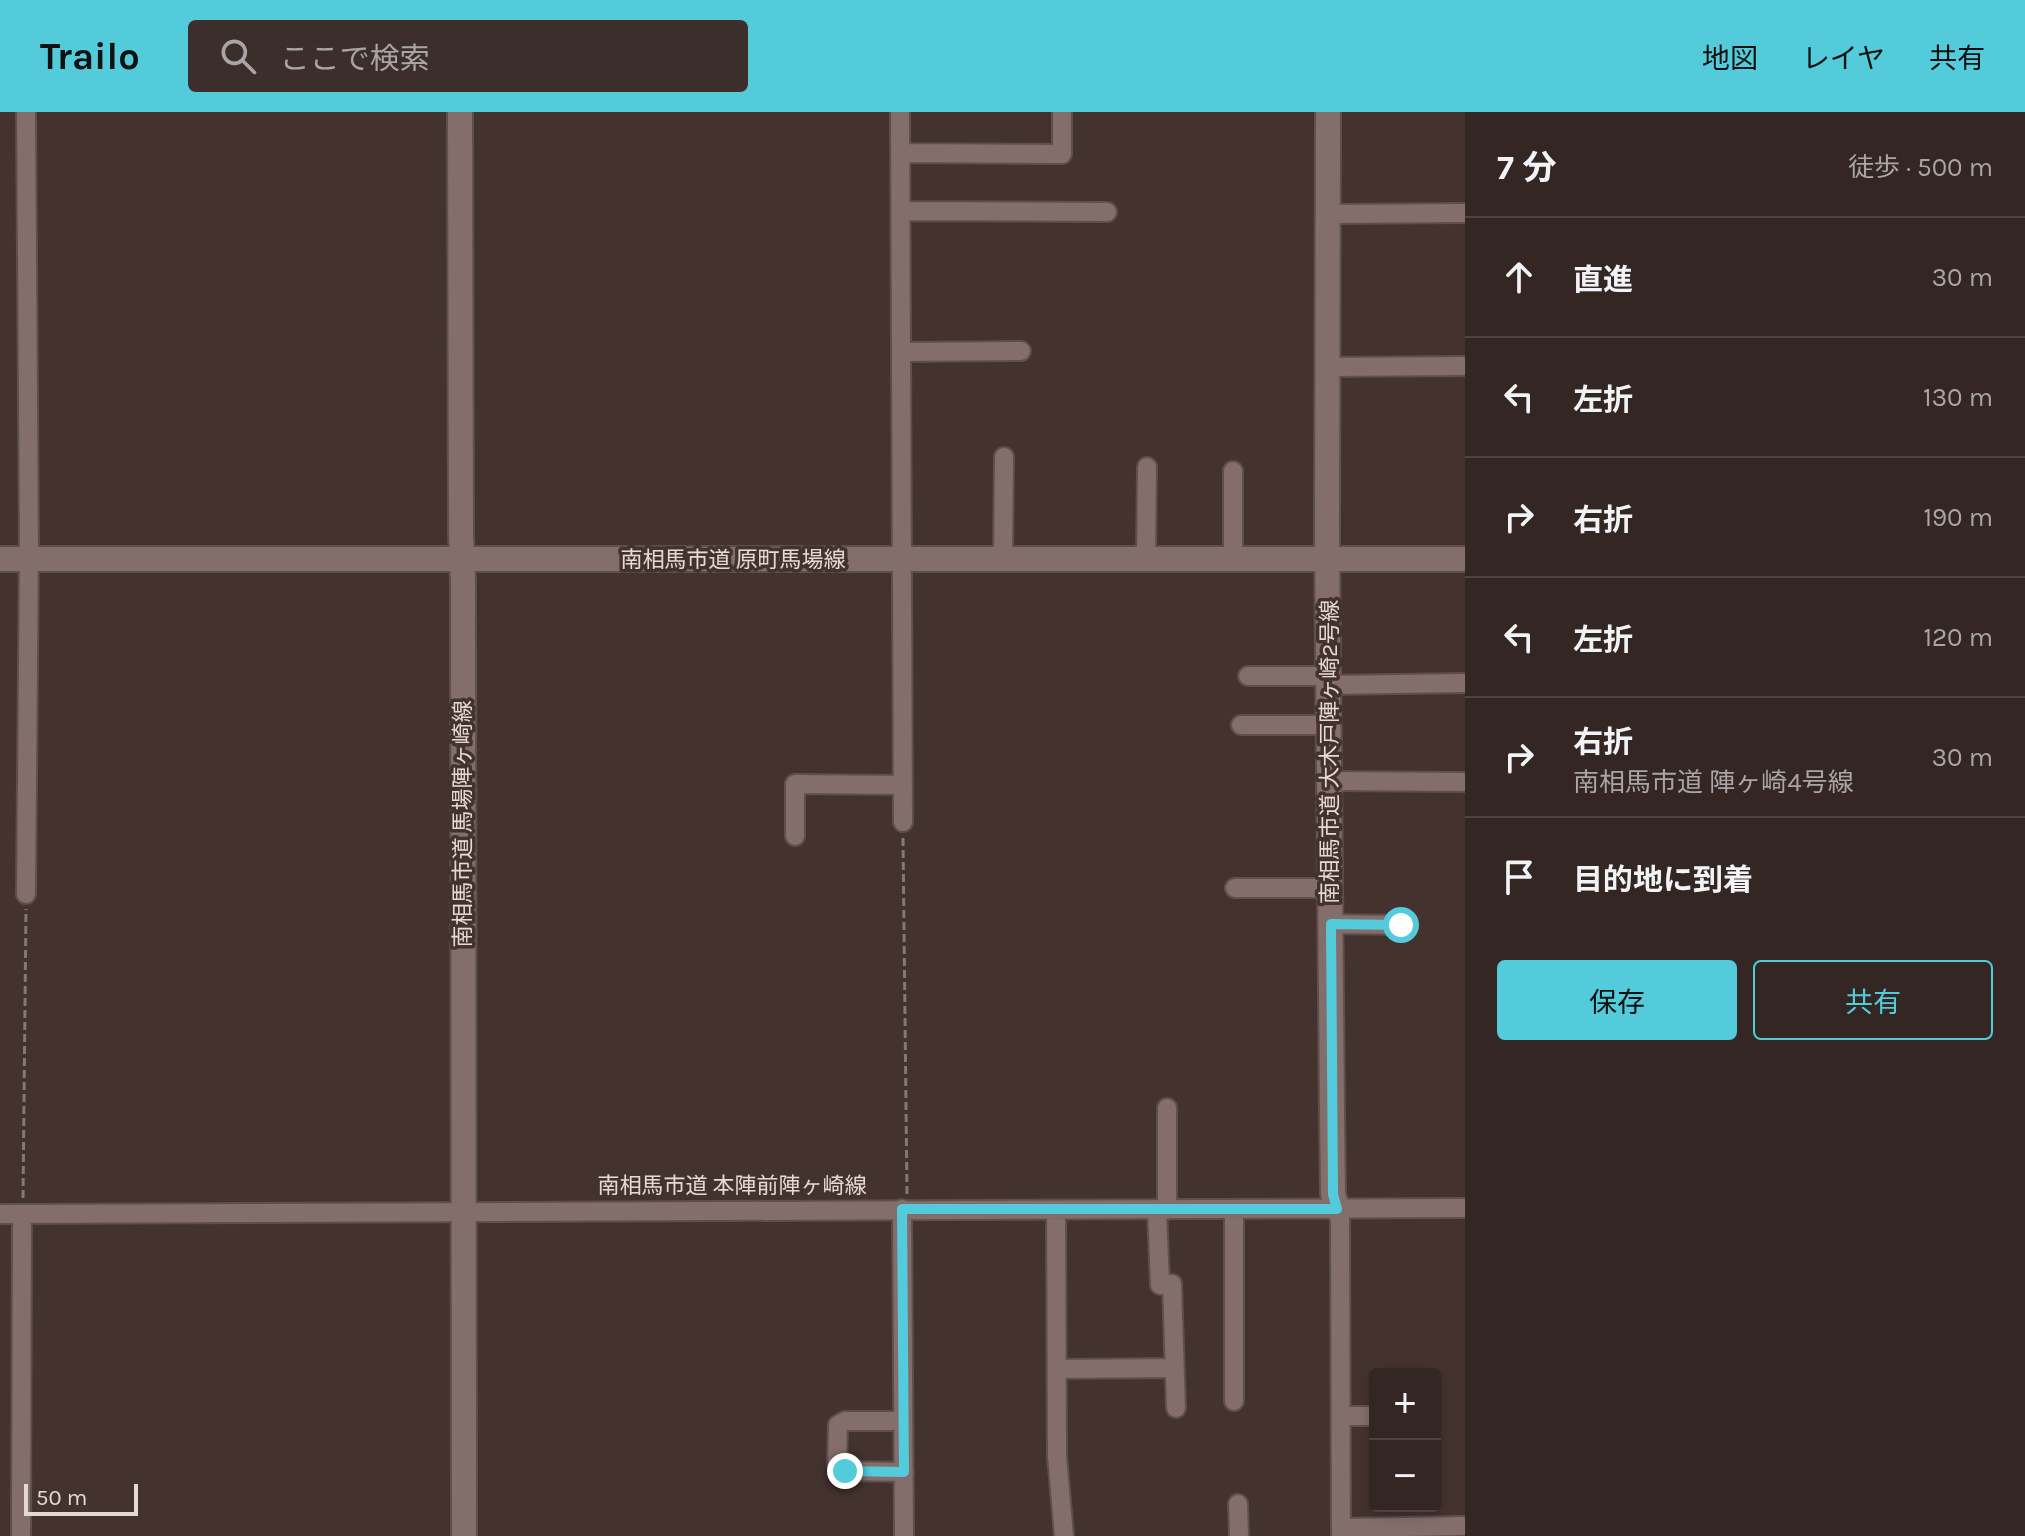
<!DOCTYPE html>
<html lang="ja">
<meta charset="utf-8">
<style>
:root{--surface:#332623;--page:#3b2e2b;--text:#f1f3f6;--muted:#a9a5a6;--line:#4e4341;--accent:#53cbdb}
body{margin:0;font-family:Karla,"Noto Sans JP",sans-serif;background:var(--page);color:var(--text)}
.controls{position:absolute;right:24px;bottom:24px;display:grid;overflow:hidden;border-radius:8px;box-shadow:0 4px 12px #0003}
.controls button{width:72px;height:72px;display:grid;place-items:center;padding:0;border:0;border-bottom:2px solid var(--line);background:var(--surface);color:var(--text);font:40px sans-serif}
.scale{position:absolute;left:24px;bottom:20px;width:114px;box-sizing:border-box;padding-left:8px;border:4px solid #e5d9d7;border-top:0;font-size:22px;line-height:28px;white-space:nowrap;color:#e5d9d7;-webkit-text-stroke:6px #44322f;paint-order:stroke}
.stop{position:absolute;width:24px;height:24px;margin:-18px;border:6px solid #53cbdb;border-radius:50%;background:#fff}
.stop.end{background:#53cbdb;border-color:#fff;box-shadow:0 2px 8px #0008}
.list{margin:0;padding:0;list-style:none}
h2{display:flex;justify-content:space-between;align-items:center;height:104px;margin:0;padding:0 32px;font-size:34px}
h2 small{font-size:26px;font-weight:400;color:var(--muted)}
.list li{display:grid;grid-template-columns:52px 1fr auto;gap:24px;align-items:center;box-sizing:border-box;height:120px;padding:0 32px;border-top:2px solid var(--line)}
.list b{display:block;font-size:30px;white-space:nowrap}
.list p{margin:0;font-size:26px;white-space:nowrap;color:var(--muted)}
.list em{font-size:26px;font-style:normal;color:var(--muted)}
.actions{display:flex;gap:16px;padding:24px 32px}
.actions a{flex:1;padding:18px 0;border:2px solid var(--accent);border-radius:8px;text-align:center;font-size:28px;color:var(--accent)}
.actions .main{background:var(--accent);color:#111}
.icon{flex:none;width:44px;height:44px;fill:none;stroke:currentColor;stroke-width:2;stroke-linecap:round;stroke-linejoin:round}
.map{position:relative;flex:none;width:1465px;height:1424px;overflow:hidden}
header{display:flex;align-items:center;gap:48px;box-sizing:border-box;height:112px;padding:0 40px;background:var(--accent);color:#111}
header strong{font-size:38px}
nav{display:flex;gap:44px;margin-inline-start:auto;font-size:28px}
.search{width:560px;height:72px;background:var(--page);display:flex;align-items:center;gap:20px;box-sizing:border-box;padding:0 28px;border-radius:8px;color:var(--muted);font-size:30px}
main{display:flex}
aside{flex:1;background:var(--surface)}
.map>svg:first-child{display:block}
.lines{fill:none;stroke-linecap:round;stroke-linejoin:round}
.street-casing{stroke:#5e4f4d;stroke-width:22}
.secondary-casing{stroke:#5e4f4d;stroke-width:28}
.path{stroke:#867774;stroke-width:3;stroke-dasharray:8 4;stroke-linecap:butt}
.street{stroke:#836e6b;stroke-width:18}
.secondary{stroke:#836e6b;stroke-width:24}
.route{stroke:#53cbdb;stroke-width:10}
.labels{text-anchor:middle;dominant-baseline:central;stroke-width:7;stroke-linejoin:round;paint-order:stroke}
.street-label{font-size:22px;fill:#e5d9d7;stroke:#44322f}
</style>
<header>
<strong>Trailo</strong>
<div class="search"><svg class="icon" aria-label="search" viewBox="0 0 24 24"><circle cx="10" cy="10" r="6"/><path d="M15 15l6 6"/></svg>ここで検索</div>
<nav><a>地図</a><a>レイヤ</a><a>共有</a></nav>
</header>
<main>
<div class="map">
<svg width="1465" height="1424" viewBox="0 0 1465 1424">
<rect width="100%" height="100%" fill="#44322f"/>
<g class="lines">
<g class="street-casing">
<path id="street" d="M26 0 29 436 26 782
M900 0 903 710
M901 41 1062 42V0
M901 99 1107 100
M1328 102 1465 101
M901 240 1021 239
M1327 255 1465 254
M1003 447 1004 345
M1146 448 1147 355
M1233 448V359
M1248 564H1330
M1330 573 1465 571
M1241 613H1330
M1331 669 1465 670
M795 724V672L902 673
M1235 776H1331
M1331 812 1401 813
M1167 996V1098
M902 1097 904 1424
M1337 1097 1340 1108 1341 1424
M1056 1098 1057 1344 1064 1424
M1157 1098 1160 1173 1172 1172 1176 1296
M1234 1098V1289
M0 1102 1465 1096
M1057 1257 1174 1256
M1341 1304H1375
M903 1309H845L838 1313 837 1352 845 1359 904 1360
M1238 1392 1239 1424
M1341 1416 1465 1414
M21 1424 22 1102"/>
</g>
<g class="secondary-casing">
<path id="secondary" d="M460 0 461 423 463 468 464 1424
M1328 0 1327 428 1332 1000 1333 1082 1337 1097
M0 447H1465"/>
</g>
<path class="path" d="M903 726 907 1082
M23 1086 26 797"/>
<use href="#street" class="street"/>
<use href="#secondary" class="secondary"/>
</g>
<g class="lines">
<path class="route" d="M845 1359 904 1360 902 1097H1337L1333 1082 1331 812 1401 813"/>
</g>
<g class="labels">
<g class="street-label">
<text x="733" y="448">南相馬市道 原町馬場線</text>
<text transform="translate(1330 640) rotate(-90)">南相馬市道 大木戸陣ヶ崎2号線</text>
<text transform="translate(463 712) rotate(-90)">南相馬市道 馬場陣ヶ崎線</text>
<text x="732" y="1074">南相馬市道 本陣前陣ヶ崎線</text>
</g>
</g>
</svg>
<div class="controls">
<button>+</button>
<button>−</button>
</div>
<div class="scale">50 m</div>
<div class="stop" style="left:1401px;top:813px"></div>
<div class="stop end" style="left:845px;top:1359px"></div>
</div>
<aside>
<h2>7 分<small>徒歩 · 500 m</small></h2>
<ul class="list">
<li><svg class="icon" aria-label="ahead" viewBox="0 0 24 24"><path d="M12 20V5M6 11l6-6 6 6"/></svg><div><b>直進</b></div><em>30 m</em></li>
<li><svg class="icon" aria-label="left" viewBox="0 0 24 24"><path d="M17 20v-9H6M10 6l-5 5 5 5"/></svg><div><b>左折</b></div><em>130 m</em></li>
<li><svg class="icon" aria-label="right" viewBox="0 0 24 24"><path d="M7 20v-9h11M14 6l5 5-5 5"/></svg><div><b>右折</b></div><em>190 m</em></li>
<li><svg class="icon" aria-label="left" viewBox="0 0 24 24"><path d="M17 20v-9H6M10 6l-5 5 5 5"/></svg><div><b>左折</b></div><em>120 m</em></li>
<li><svg class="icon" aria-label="right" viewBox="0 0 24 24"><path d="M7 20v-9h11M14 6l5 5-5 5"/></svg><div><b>右折</b><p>南相馬市道 陣ヶ崎4号線</p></div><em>30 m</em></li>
<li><svg class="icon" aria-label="arrive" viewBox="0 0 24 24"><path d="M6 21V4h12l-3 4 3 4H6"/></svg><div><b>目的地に到着</b></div></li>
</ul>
<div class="actions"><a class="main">保存</a><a>共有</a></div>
</aside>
</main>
